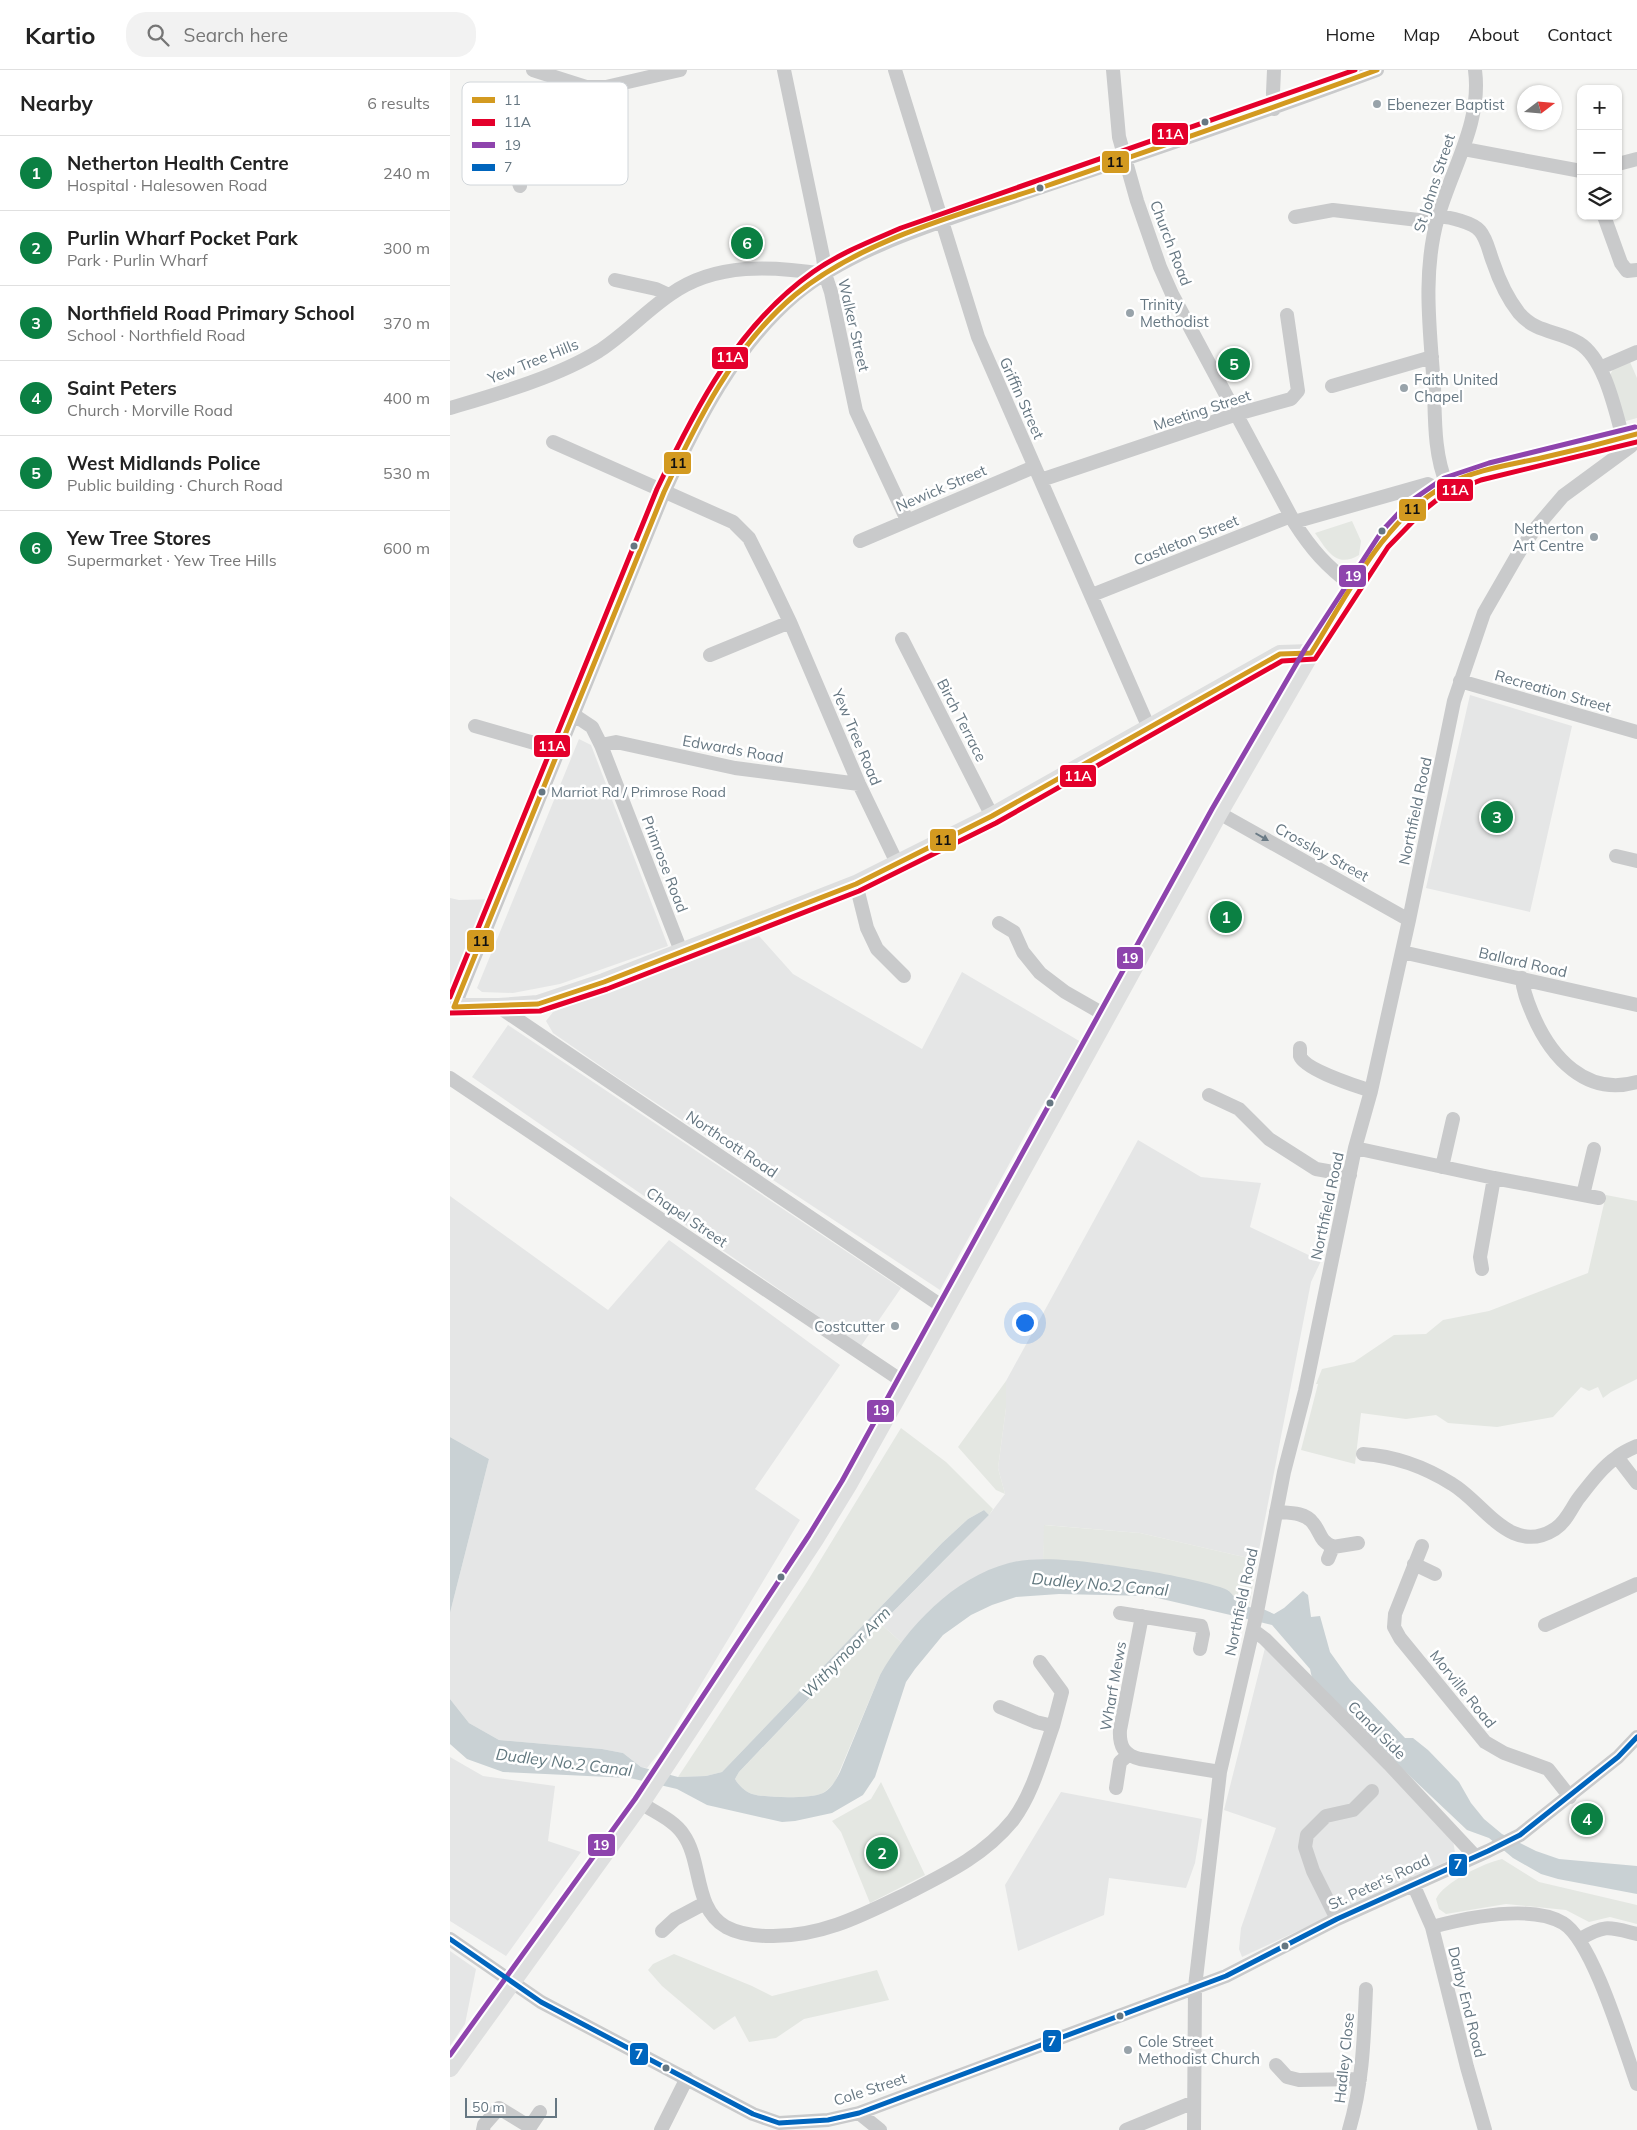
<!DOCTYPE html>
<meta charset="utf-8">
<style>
:root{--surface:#fff;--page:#f2f2f2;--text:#222;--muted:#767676;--line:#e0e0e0;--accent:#0b8043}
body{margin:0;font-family:Mulish,sans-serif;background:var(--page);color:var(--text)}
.controls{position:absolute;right:15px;top:15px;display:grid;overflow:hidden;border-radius:10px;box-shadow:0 1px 4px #0004}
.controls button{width:45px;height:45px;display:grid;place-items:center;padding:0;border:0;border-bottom:1px solid var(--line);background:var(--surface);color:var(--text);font:25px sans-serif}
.compass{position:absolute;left:1067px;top:15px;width:45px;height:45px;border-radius:50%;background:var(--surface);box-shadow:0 1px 4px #0004;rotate:74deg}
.scale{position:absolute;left:15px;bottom:12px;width:92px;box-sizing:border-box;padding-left:5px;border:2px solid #667782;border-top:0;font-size:14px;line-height:18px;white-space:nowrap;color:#667782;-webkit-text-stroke:4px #fff;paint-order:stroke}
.you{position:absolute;left:574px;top:1252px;width:18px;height:18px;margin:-12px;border:4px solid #fff;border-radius:50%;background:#1a73e8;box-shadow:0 0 0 8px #1a73e833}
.badge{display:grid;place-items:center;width:32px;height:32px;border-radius:50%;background:var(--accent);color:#fff;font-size:16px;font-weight:700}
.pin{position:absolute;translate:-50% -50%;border:2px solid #fff;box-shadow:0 1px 5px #0006}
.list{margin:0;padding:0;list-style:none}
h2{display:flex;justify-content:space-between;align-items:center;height:65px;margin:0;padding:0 20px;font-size:21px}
h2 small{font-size:16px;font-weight:400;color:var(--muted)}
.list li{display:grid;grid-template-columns:32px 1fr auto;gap:15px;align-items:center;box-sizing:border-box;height:75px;padding:0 20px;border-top:1px solid var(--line)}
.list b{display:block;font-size:19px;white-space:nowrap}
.list p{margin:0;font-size:16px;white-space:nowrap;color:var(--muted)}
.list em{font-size:16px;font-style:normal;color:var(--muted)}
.icon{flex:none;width:28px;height:28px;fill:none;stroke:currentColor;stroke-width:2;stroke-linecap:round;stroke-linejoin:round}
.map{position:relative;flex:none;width:1187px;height:2060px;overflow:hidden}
header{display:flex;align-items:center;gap:30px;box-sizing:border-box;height:70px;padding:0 25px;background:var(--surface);border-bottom:1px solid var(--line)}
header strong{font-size:24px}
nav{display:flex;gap:28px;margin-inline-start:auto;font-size:18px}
.search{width:350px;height:45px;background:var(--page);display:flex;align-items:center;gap:12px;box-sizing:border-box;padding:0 18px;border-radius:20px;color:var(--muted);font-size:19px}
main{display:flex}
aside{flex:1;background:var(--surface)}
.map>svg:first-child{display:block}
.built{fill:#e5e6e6}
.green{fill:#e4e7e2}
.water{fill:#c9d1d4}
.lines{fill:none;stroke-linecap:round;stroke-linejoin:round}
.minor{stroke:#c9cacb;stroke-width:14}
.major{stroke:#dedfdf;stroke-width:18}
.bus-1-casing{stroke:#fff;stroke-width:9}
.bus-2-casing{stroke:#fff;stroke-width:9}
.bus-3-casing{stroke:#fff;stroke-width:9}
.bus-4-casing{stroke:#fff;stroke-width:9}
.bus-1{stroke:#d39a20;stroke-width:5}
.bus-2{stroke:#e4002b;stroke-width:5}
.bus-3{stroke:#8e44ad;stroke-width:5}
.bus-4{stroke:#0065bd;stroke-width:5}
.oneway{fill:#6b7b86}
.poi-dot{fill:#98a3aa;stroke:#fff;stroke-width:2}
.bus-dot{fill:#667782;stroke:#fff;stroke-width:2}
.labels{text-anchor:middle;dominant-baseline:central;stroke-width:5;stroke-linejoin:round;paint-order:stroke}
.bus-label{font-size:14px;fill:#667782;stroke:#fff;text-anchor:start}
.poi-label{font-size:15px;fill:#667782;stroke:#fff;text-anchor:start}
.street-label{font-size:15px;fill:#667782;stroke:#fff}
.water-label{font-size:16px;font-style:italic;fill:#62787f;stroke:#fff}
.key{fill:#fff;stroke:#d1d6da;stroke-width:1}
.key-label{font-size:14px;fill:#667782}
.line-badge{stroke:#fff;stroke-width:2}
.badge-label{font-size:14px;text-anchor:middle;font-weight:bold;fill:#fff}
.pale-badge-label{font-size:14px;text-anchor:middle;font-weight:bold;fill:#111}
</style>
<header>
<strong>Kartio</strong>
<div class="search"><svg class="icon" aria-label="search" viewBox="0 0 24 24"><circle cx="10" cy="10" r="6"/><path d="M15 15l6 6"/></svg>Search here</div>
<nav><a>Home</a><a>Map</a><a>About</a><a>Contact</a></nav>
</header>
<main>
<aside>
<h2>Nearby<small>6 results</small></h2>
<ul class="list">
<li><span class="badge">1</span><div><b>Netherton Health Centre</b><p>Hospital · Halesowen Road</p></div><em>240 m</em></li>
<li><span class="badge">2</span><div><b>Purlin Wharf Pocket Park</b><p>Park · Purlin Wharf</p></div><em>300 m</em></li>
<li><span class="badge">3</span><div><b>Northfield Road Primary School</b><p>School · Northfield Road</p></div><em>370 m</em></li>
<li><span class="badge">4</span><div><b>Saint Peters</b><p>Church · Morville Road</p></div><em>400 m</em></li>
<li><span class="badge">5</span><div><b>West Midlands Police</b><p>Public building · Church Road</p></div><em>530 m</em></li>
<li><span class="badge">6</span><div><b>Yew Tree Stores</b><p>Supermarket · Yew Tree Hills</p></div><em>600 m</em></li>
</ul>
</aside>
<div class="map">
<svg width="1187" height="2060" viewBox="0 0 1187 2060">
<rect width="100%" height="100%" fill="#f5f5f3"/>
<path class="built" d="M1020 625 1122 656 1080 842 976 818Z
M129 669 141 675 218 876 110 914 63 923 32 922 27 918Z
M0 828 9 830 48 829 0 937Z
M309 866 343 904 472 979 512 902 631 972 584 1049 490 1220 168 1008 103 963 96 951 103 942Z
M58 955 451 1218 411 1276 22 1007Z
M688 1070 751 1107 811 1113 800 1157 871 1191 861 1212 807 1490 690 1463 595 1455 593 1490 560 1493 514 1514 489 1532 476 1544 452 1573 431 1554 539 1445 555 1424 548 1398 556 1338V1311Z
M0 1126 158 1240 219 1170 390 1295 305 1419 350 1450 212 1679 197 1698 191 1697 173 1683 152 1679 49 1670 19 1653 0 1629V1543L39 1389 0 1367Z
M816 1574 1003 1770 1005 1783 1000 1790 792 1887 789 1879 791 1858 826 1758 774 1740Z
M0 1687 33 1706 105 1716 98 1771 131 1782 56 1886 0 1851Z
M611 1722 752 1749 745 1793 736 1818 659 1808 654 1845 568 1881 555 1815Z
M0 1881 26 1899 15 1954 0 1976Z"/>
<path class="green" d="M1180 292 1187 308V348L1176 351 1172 347 1160 305 1163 299Z
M902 451 911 471 909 485C886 499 877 480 865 463Z
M1156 1125 1187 1131V1309L1161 1322 1153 1328 1148 1317 1139 1321 1131 1317 1103 1347 1047 1357 998 1353 986 1345 956 1349 911 1343 905 1394 851 1380 868 1314H866L872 1299 904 1292 944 1265 976 1264 993 1250 1039 1241 1138 1203Z
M556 1311V1338L548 1398 555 1424 546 1420 508 1377Z
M451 1358 496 1392 543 1439 539 1445 534 1440 518 1449 492 1473 272 1702 256 1706 228 1707 357 1512Z
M594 1455 690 1463 807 1490 799 1537 791 1536 778 1520 653 1494 593 1490Z
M431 1554 452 1573 430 1605 385 1712C381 1716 377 1721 373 1723 362 1729 315 1728 302 1724 296 1722 288 1715 285 1709L289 1702Z
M431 1712 475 1805 420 1833 391 1762 382 1751 421 1729Z
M1052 1789 1089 1812 1187 1835V1854L1160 1847 1139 1852 1116 1840 1056 1834 996 1844 989 1839 986 1829C994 1812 1034 1793 1052 1789Z
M224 1884 302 1916 322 1926 427 1900 439 1930 354 1949 326 1968 299 1972 285 1946 264 1960 212 1916 198 1900 203 1894Z"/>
<path class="water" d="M0 1367 39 1389 0 1543Z
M534 1440 539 1445 414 1571 289 1702 285 1709C288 1715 296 1722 302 1724 315 1728 361 1729 373 1723 381 1719 386 1710 390 1702L430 1605C458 1556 503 1508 559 1493 595 1483 661 1495 698 1501 711 1503 772 1515 779 1521 783 1525 787 1531 791 1536L813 1539 824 1544 834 1538 853 1521 858 1525 861 1547 870 1546 880 1582 900 1610 955 1668H963L978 1680 1009 1712 1021 1733 1034 1749 1052 1764 1086 1781 1109 1789 1187 1796V1824L1108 1809 1091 1804 1063 1788 1039 1768 1017 1760 910 1659 862 1608 860 1599 822 1555 789 1547 699 1526 609 1524 566 1527 542 1535 521 1545 493 1565 465 1599 456 1612 425 1707 413 1725 382 1743 345 1751 332 1752 257 1735 227 1719 180 1708 53 1702 17 1689 0 1674V1629L19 1653 49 1670 152 1679 173 1683 191 1697 228 1707 256 1706 272 1702 492 1473 518 1449Z"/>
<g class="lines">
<path class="minor" d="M83 0 136 17H156L230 0
M334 0 373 187 375 204 381 222 406 341 457 450
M445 0 528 267 699 658
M663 0 669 67 687 131 710 197 722 224 844 452C861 479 877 497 903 516
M824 0 823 23 824 39
M51 60 70 116
M56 73C72 67 113 57 125 46 132 39 134 27 136 17
M1014 79 1131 101
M1168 94 1187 89
M1154 146 1171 193 1177 201 1187 200
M845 147 883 140 977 151C980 150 985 148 988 147 998 146 1024 153 1030 161 1037 169 1039 182 1043 192 1049 210 1058 229 1069 243 1087 264 1108 260 1129 273 1155 289 1165 340 1173 368
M165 210 206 219 219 225
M1150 298 1187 282
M882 316 982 287
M0 338C47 324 107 307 149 281 175 264 196 241 221 224 266 192 323 196 375 204
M103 372 283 452 299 468 318 506 340 552 409 714 448 795
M591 410 787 344 841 329 848 321 837 245
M997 415C984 385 985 349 984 317 980 260 972 203 988 147 1002 98 1032 52 1025 0
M844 452 978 414 989 419
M410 471 584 397
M642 525 841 446
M452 569 542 746
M260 585 340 552
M1010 611 1187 662
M124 645 142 657 151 675 231 881
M25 656 109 680
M151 675 166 672 285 698 409 714
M769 743 959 850
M1166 786 1187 791
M406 814 417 858 427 879 454 906
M549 853 564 862 573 882 590 903 615 922 657 946
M952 882 1187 935
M1072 908C1073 922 1078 933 1083 945 1101 987 1136 1027 1187 1012
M4 937 214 422C247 351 284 277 345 225 404 175 501 149 574 123 692 83 810 44 927 0
M49 937 496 1239
M850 978C850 980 850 983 850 986 855 1000 907 1016 921 1021
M0 1008 455 1313
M759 1025 789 1039 819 1069 866 1099 900 1105
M905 1078 1044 1108 1149 1128
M992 1097 1003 1049
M1133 1125 1144 1079
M1032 1199 1030 1187 1044 1108
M913 1384C944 1386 975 1397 1002 1414 1034 1433 1061 1487 1105 1459 1116 1452 1121 1439 1128 1429 1139 1415 1152 1397 1167 1387 1173 1382 1180 1379 1187 1376
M1167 1387 1187 1413
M826 1442C839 1443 855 1442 863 1453 872 1464 868 1469 883 1477
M972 1476 945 1544 944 1557 950 1568 1035 1672 1054 1683 1098 1699 1120 1727
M878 1489 883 1477 908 1473
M964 1494 985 1504
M670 1543 751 1556 753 1564 750 1579
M692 1546 670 1660C669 1676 674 1685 690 1689L770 1702
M1095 1555 1187 1514
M803 1560 815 1569 939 1694 1025 1786
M590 1592 612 1622 603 1656
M666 1718 670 1692 678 1685
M191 1733C204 1742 224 1750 233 1764 253 1792 243 1838 276 1857 289 1864 306 1866 320 1866 369 1867 409 1847 452 1826 493 1805 533 1787 563 1750 583 1723 592 1687 603 1656L586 1652 550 1637
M963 1814 982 1857 1017 1997 1035 2060
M887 1849 863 1801 855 1777 857 1765 876 1746 903 1740 922 1721
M982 1857C1016 1848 1080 1834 1113 1853 1143 1871 1174 1978 1187 2014
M212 1861 225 1849 255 1833
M0 1869 91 1932 303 2044 329 2053 378 2050 409 2043 776 1906 887 1849 1038 1781 1070 1765 1168 1687 1187 1667
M1130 1869C1156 1854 1159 1857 1187 1864
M826 1995 837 2007 849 2010 910 2009
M409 2043 430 2060
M33 2060 34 2055 49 2038 80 2057 90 2042
M211 2060 237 2008
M676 2060 744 2032
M744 2060 745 1917 770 1702 807 1542 834 1402 855 1321 905 1078 921 1021 959 850 1004 631 1034 543 1068 484 1084 460 1113 426 1181 376 1187 368
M899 2060C913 2014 914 1966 916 1919"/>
<path class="major" d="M0 937H49L88 934 154 912 406 814 542 746 830 584 861 583
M0 1998 191 1733 365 1469 398 1415 455 1313 769 743 861 583 903 516 938 465 963 439 997 415 1041 400 1187 364"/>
<g class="bus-1-casing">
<path id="bus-1" d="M927 0C818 40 709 77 599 115 515 143 414 168 345 225 284 276 247 351 214 422L4 937 88 934 154 912 406 814 542 746 830 584 861 583C897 526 934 448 996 415 1024 400 1059 395 1091 388 1123 381 1155 373 1187 364"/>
</g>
<g class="bus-2-casing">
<path id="bus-2" d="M0 927 207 419C246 337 288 255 363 202 390 183 421 171 451 158L905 0
M0 943 90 941 157 919 409 821 546 753 832 591 865 589 938 477 973 441 993 425 1031 410 1187 372"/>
</g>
<g class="bus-3-casing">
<path id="bus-3" d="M0 1985 185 1729 359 1465 392 1411 448 1309 762 739 855 579 932 461 958 433 994 408 1039 393 1185 357"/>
</g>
<g class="bus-4-casing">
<path id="bus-4" d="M0 1869 91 1932 303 2044 329 2053 378 2050 409 2043 776 1906 887 1849 1038 1781 1070 1765 1168 1687 1187 1667"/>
</g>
<use href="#bus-1" class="bus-1"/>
<use href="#bus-2" class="bus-2"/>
<use href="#bus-3" class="bus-3"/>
<use href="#bus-4" class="bus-4"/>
</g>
<defs><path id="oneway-solid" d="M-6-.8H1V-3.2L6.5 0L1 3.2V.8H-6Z" transform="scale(1.25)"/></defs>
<use class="oneway" href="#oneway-solid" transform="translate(812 767) rotate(30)"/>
<g class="poi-dot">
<circle cx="927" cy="34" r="5"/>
<circle cx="680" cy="243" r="5"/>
<circle cx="954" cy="318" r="5"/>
<circle cx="1144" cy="467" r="5"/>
<circle cx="445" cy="1256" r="5"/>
<circle cx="678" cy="1980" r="5"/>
</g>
<g class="bus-dot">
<circle cx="755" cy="52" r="4.5"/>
<circle cx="590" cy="118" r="4.5"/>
<circle cx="932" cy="461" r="4.5"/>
<circle cx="184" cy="476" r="4.5"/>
<circle cx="92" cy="722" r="4.5"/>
<circle cx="600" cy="1033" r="4.5"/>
<circle cx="331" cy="1507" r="4.5"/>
<circle cx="835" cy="1876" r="4.5"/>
<circle cx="670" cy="1946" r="4.5"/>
<circle cx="216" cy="1998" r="4.5"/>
</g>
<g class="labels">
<g class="bus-label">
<text x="101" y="722">Marriot Rd / Primrose Road</text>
</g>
<g class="poi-label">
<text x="937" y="34">Ebenezer Baptist</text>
<text x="690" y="234">Trinity<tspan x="690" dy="17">Methodist</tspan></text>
<text x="964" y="309">Faith United<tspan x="964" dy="17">Chapel</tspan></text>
<text x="1134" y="458" text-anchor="end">Netherton<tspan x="1134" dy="17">Art Centre</tspan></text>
<text x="435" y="1256" text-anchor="end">Costcutter</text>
<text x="688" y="1971">Cole Street<tspan x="688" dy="17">Methodist Church</tspan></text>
</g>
<g class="street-label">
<text transform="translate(984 113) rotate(-72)">St Johns Street</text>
<text transform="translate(721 173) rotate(69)">Church Road</text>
<text transform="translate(404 255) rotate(77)">Walker Street</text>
<text transform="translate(83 291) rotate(-22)">Yew Tree Hills</text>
<text transform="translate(572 328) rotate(66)">Griffin Street</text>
<text transform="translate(752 340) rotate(-18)">Meeting Street</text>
<text transform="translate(491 418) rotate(-23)">Newick Street</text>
<text transform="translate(736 470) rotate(-22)">Castleton Street</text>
<text transform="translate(1103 621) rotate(16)">Recreation Street</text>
<text transform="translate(512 650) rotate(63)">Birch Terrace</text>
<text transform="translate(407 667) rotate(67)">Yew Tree Road</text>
<text transform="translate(283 679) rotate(10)">Edwards Road</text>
<text transform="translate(965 741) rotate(-78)">Northfield Road</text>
<text transform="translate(872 782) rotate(29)">Crossley Street</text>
<text transform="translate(215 794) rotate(69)">Primrose Road</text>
<text transform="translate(1073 892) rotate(13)">Ballard Road</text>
<text transform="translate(282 1074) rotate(34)">Northcott Road</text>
<text transform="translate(877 1136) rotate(-78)">Northfield Road</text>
<text transform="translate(237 1147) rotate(34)">Chapel Street</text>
<text transform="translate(791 1532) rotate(-78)">Northfield Road</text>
<text transform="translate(663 1616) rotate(-80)">Wharf Mews</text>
<text transform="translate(1013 1619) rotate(51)">Morville Road</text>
<text transform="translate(927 1660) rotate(45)">Canal Side</text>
<text transform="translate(929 1812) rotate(-25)">St. Peter's Road</text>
<text transform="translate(1017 1932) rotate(76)">Darby End Road</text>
<text transform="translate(894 1988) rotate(-84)">Hadley Close</text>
<text transform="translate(420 2019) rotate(-18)">Cole Street</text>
</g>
<g class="water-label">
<text transform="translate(650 1514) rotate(5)">Dudley No.2 Canal</text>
<text transform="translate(396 1582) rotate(-46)">Withymoor Arm</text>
<text transform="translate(114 1692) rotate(7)">Dudley No.2 Canal</text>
</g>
</g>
<rect x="12" y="12" width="166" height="103" rx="8" class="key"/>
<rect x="22" y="27" width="23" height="6" fill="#d39a20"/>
<rect x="22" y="49" width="23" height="7" fill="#e4002b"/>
<rect x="22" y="72" width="23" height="6" fill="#8e44ad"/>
<rect x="22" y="94" width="23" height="7" fill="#0065bd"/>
<g class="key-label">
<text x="54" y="35">11</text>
<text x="54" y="57">11A</text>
<text x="54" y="80">19</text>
<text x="54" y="102">7</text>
</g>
<g class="line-badge">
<rect x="701" y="52" width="38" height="24" rx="5" fill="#e4002b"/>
<rect x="651" y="80" width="29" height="24" rx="5" fill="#d39a20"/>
<rect x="261" y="276" width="38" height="24" rx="5" fill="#e4002b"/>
<rect x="213" y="381" width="29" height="24" rx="5" fill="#d39a20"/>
<rect x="986" y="408" width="38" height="24" rx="5" fill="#e4002b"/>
<rect x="948" y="428" width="29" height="24" rx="5" fill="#d39a20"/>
<rect x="888" y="494" width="29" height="24" rx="5" fill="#8e44ad"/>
<rect x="83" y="664" width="38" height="24" rx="5" fill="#e4002b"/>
<rect x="609" y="694" width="38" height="24" rx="5" fill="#e4002b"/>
<rect x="479" y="758" width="28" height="24" rx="5" fill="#d39a20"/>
<rect x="16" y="859" width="29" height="24" rx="5" fill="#d39a20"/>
<rect x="666" y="876" width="28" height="24" rx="5" fill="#8e44ad"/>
<rect x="416" y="1329" width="29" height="24" rx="5" fill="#8e44ad"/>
<rect x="137" y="1763" width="29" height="24" rx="5" fill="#8e44ad"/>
<rect x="998" y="1783" width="20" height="24" rx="5" fill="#0065bd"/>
<rect x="592" y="1959" width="20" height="24" rx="5" fill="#0065bd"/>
<rect x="179" y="1972" width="20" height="24" rx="5" fill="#0065bd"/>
</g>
<g class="badge-label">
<text x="720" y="69">11A</text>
<text x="280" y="292">11A</text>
<text x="1005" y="425">11A</text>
<text x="903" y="511">19</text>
<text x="102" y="681">11A</text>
<text x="628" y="711">11A</text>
<text x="680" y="893">19</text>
<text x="431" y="1345">19</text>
<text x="151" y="1780">19</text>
<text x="1008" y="1799">7</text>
<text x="602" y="1976">7</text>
<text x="189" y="1989">7</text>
</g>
<g class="pale-badge-label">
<text x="665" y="97">11</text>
<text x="228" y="398">11</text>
<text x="962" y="444">11</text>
<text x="493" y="775">11</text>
<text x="31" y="876">11</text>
</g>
</svg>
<div class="controls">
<button>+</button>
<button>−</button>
<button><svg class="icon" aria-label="layers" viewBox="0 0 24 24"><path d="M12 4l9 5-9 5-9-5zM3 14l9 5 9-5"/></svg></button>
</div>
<svg class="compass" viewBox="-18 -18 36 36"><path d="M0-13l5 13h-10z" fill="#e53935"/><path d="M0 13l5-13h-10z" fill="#767676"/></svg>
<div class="scale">50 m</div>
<div class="you"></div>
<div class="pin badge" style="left:776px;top:847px">1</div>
<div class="pin badge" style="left:432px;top:1783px">2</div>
<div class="pin badge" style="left:1047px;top:747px">3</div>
<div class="pin badge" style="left:1137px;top:1749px">4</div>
<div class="pin badge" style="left:784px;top:294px">5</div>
<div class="pin badge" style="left:297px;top:173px">6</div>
</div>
</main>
